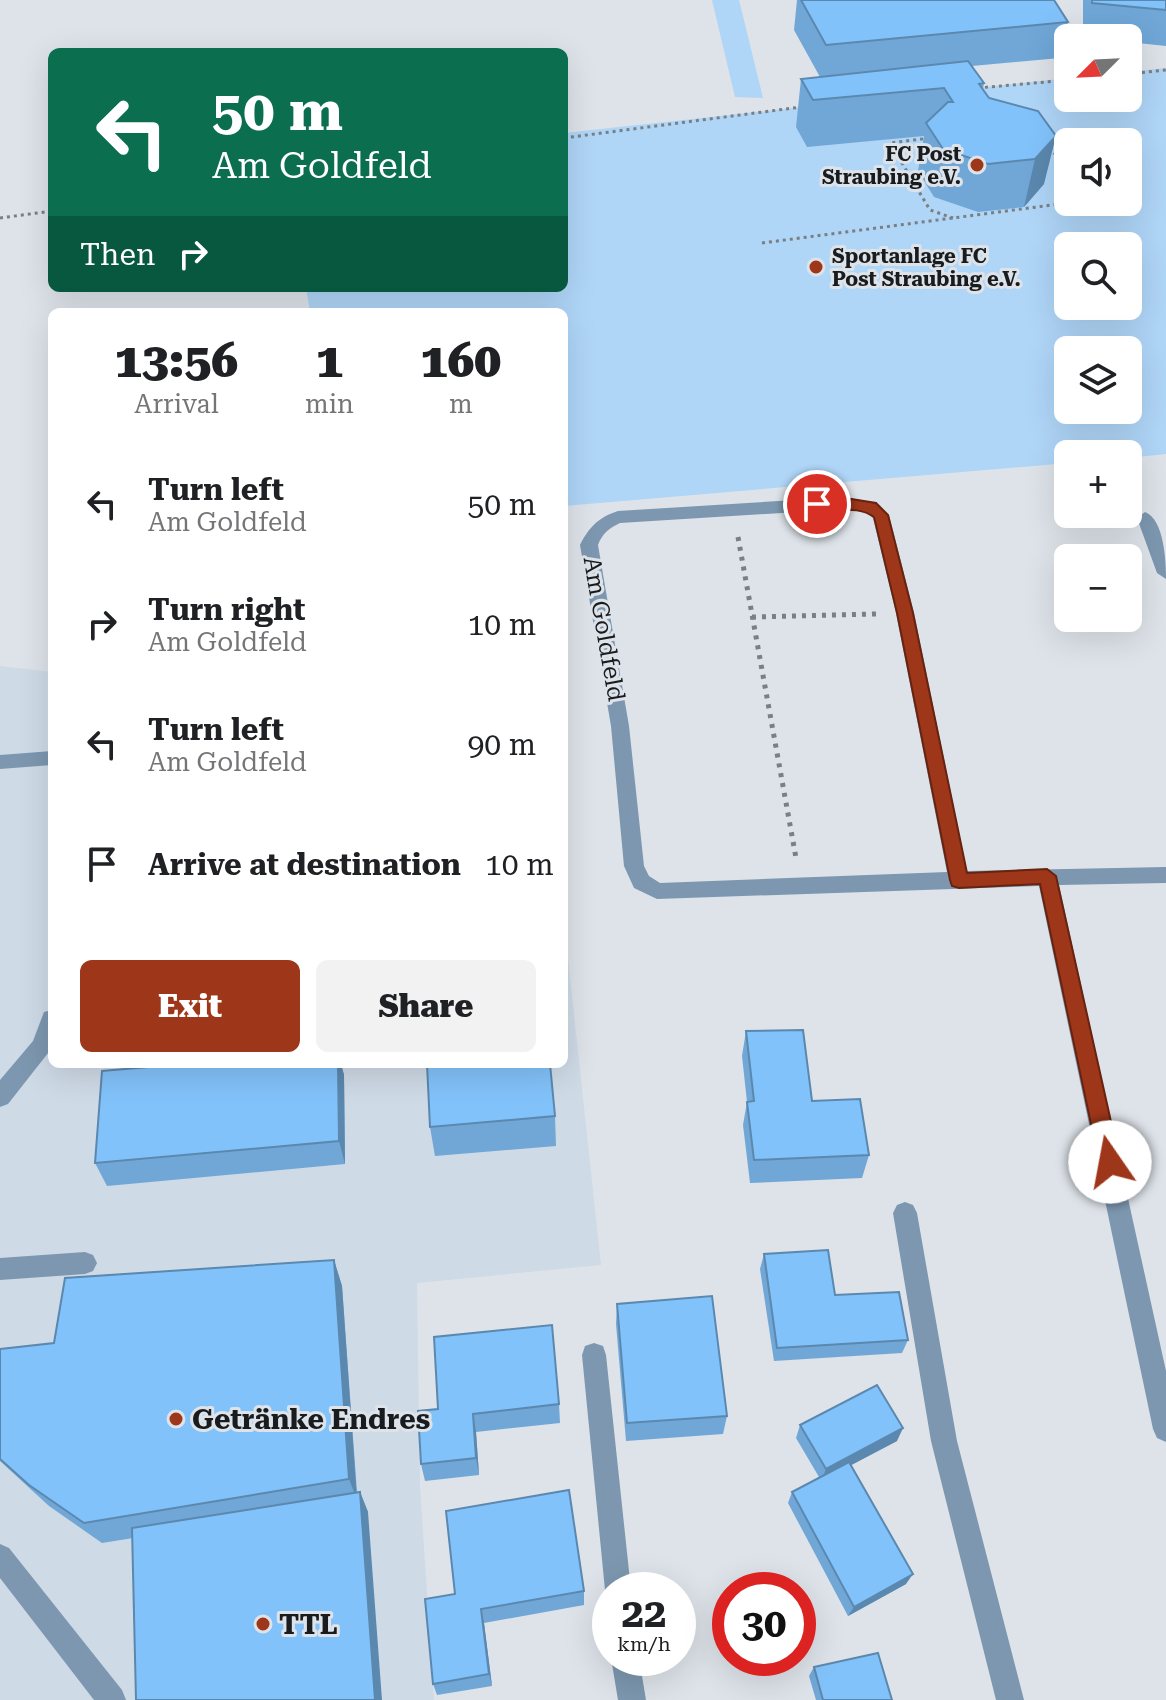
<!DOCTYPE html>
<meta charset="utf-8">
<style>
:root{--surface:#fff;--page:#f2f2f2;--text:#202124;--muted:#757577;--accent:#9e3619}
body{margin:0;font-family:"Roboto Serif",serif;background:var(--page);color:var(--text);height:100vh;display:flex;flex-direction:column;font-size:30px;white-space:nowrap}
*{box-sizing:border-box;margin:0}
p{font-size:26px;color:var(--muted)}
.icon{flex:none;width:44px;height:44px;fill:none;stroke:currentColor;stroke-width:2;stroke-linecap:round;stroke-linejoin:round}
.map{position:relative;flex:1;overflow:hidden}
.side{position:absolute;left:48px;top:308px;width:520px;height:760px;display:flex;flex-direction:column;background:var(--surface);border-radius:12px;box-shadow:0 8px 32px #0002}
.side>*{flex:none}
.hud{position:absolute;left:48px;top:48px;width:520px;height:244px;border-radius:12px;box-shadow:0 8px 32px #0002;background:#0b6e4f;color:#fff;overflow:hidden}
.needle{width:52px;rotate:246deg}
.buttons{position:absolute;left:1054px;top:24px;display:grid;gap:16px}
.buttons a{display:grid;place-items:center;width:88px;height:88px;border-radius:12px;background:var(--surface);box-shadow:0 8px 32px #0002;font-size:40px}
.speed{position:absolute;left:592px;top:1572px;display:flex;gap:16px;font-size:40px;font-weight:700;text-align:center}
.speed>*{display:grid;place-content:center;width:104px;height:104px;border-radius:50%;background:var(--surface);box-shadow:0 8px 32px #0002;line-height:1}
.speed small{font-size:20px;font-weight:400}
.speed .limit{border:12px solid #d22;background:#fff;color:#111}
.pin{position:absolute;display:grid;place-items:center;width:68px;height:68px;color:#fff;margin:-34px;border:4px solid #fff;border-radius:50%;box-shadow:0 2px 8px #0007}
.me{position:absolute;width:88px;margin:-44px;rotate:348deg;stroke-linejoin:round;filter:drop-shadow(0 0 6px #0008)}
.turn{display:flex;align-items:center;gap:28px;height:168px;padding:0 32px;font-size:36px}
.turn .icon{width:104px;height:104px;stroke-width:2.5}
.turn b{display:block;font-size:56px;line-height:68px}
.then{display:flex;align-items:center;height:76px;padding:0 32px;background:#0003;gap:16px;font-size:30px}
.eta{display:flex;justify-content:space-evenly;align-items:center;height:136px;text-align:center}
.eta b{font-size:48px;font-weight:800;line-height:56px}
.button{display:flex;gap:16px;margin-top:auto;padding:16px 32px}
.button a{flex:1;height:92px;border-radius:12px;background:var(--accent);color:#fff;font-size:32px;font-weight:800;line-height:92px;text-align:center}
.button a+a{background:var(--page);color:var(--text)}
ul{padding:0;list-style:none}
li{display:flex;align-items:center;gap:24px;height:120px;padding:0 32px}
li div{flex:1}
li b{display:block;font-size:30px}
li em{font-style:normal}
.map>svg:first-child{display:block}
.built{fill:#cedae6}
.green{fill:#afd5f7;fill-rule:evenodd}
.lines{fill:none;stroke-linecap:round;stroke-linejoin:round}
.path-far1{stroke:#7a7f83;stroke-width:3;stroke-dasharray:3 4;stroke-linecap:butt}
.path{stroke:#7a7f83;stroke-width:5;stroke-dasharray:4 6;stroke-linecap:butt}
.minor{fill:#7c97af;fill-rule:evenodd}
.wall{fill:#70a7d7}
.shaded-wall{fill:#5b88af}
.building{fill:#82c2fa;stroke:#5b88af;stroke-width:2}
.route{fill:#9e3619;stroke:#672310;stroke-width:2}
.poi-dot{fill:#9e3619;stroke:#dde3e9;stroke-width:3}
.labels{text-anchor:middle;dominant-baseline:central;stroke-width:6;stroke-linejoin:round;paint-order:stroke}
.far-poi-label{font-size:20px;font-weight:bold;fill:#191c1e;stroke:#dde3e9;text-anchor:end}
.street-label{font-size:24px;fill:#191c1e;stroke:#dde3e9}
.near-poi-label{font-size:28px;font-weight:bold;fill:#191c1e;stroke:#dde3e9;text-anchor:start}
</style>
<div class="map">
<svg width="1166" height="1700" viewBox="0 0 1166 1700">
<rect width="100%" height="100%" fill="#dde3e9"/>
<polygon class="built" points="0,666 52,672 52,1064 564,1064 564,921 601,1265 417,1283 420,1486 434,1700 0,1700"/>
<g class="green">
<polygon points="712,0 739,0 763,98 735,97"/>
<path d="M 1166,68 L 1166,454 L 1128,458 L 1128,454 L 1068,454 L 1068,463 L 564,506 L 564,312 L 310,312 L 306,288 L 564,288 L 564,133 L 1068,78 L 1068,98 L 1128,98 L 1128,72 ZM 1068,142 L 1128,142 L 1128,202 L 1068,202 ZM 1068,246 L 1128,246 L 1128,306 L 1068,306 ZM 1068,350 L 1128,350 L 1128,410 L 1068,410 Z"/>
</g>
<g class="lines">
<g class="path-far1">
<polyline points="1128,74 1166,70"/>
<polyline points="978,88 1068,80"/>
<polyline points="564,138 801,107"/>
<polyline points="930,138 890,143 930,210 953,218"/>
<polyline points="1050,147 1068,172"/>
<polyline points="0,218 52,211"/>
<polyline points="762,243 1075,202"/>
</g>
<g class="path">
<polyline points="738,537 796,858"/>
<polyline points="752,617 876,614"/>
</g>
<g class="minor">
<path d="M 845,497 L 876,503 L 889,515 L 914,613 L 967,871 L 1166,867 L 1166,883 L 1059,885 L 1166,1371 L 1166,1442 L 1157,1438 L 1153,1429 L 1039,886 L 657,899 L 634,888 L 624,866 L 611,726 L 580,545 C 589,527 599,517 618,511 ZM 845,509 L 865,512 L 873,518 L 896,613 L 947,872 L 660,883 L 649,876 L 644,866 L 629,726 L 598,545 C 602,534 609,528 620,523 Z"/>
<path d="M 1145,512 C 1164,519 1166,561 1166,579 L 1157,573 L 1137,518 Z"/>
<polygon points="52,751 52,765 0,769 0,755"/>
<polygon points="52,1010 52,1048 8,1104 0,1107 0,1080 33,1041 44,1012"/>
<polygon points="905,1202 913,1205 917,1213 957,1441 1024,1700 996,1700 931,1441 893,1213 897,1205"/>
<polygon points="85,1252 93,1255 97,1263 93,1271 85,1274 0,1280 0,1258"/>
<polygon points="594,1343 603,1346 606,1355 631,1590 610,1590 610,1600 605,1590 582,1355 585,1346"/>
<polygon points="0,1544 9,1548 122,1690 126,1700 94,1700 0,1578"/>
<polygon points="611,1658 639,1658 646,1700 618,1700"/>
</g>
</g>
<g class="wall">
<polygon points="797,0 1054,0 1068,22 1060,58 972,66 984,83 983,89 989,98 1038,111 1044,184 1024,207 978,212 934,197 918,171 924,136 807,147 796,127 801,79 820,77 794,30"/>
<polygon points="1083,0 1166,0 1166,46 1128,42 1128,38 1083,38"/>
<polygon points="746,1031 812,1101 869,1155 862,1178 750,1183 743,1125 747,1102 742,1056"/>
<polygon points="184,1064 341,1064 344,1075 345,1164 107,1186 95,1163"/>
<polygon points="555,1116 556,1146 435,1156 430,1127"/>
<polygon points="764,1254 908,1340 902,1353 774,1361 760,1269"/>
<polygon points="334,1260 342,1286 357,1492 360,1492 368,1512 133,1538 102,1543 49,1506 0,1461 0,1349 54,1343"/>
<polygon points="617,1304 727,1416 723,1434 626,1441 616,1324"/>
<polygon points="559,1404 560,1423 476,1432 479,1475 425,1481 421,1464 418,1411"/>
<polygon points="800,1425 897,1441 851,1465 906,1584 848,1616 788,1503 792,1492 819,1477 796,1438"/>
<polygon points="584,1591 584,1605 484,1623 492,1686 437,1695 433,1684 425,1599"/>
<polygon points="814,1667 892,1700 816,1700 809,1676"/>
</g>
<g class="shaded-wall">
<polygon points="1056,136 1044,184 1024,207 1035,159"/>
<polygon points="338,1064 341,1064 344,1075 345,1164 339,1141"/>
<polygon points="334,1260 342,1286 357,1500 349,1479"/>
<polygon points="473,1414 476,1432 479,1475 476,1458"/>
<polygon points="903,1428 897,1441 821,1481 826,1469"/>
<polygon points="360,1492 368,1512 382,1700 375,1700"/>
<polygon points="913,1574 906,1584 848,1616 854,1607"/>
<polygon points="481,1609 484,1623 492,1686 489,1674"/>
</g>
<g class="building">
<polygon points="801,0 1054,0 1068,22 826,45"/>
<polygon points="1092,0 1166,0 1166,10 1092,3"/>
<polygon points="968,61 984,83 979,84 989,98 1038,111 1056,136 1035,159 988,164 943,149 926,123 948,102 953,102 944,88 813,100 801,79"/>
<polygon points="803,1030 812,1101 860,1099 869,1155 754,1160 747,1102 754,1101 746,1031"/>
<polygon points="184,1064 338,1064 339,1141 95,1163 102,1071"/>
<polygon points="427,1064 550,1064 555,1116 430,1127"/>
<polygon points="828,1250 835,1295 899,1292 908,1340 777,1348 764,1254"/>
<polygon points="334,1260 349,1479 84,1523 29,1485 0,1459 0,1349 54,1343 65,1278"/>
<polygon points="712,1296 727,1416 627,1423 617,1304"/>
<polygon points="552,1325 559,1404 473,1414 476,1458 421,1464 418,1411 438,1409 434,1337"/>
<polygon points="877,1385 903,1428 826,1469 800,1425"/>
<polygon points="849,1462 913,1574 854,1607 792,1492"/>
<polygon points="569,1490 584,1591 481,1609 489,1674 433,1684 425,1599 455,1594 446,1511"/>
<polygon points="360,1492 375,1700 136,1700 132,1528"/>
<polygon points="878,1653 892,1700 823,1700 814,1667"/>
</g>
<path class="route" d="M 845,498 L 876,503 L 888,515 L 913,613 L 967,873 L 1047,869 L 1056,876 L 1120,1162 L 1117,1169 L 1110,1172 L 1102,1169 L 1099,1162 L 1040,884 L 959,888 L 952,886 L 950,880 L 897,613 L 874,517 C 854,502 823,517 809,504 L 817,499 Z"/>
<g class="poi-dot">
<circle cx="977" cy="165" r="8"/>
<circle cx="816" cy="267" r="8"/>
<circle cx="176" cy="1419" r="8"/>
<circle cx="263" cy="1624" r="8"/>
</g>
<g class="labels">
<g class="far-poi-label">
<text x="961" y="154">FC Post<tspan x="961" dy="23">Straubing e.V.</tspan></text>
<text x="832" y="256" text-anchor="start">Sportanlage FC<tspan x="832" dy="23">Post Straubing e.V.</tspan></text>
</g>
<g class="street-label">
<text transform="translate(604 629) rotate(80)">Am Goldfeld</text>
</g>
<g class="near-poi-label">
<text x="192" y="1419">Getränke Endres</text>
<text x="279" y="1624">TTL</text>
</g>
</g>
</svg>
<div class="buttons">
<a><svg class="needle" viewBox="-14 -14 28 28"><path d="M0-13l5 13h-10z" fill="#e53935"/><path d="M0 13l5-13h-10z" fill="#757577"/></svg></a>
<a><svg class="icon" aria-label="sound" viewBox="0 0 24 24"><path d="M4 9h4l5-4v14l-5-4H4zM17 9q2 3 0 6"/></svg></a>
<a><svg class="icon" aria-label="search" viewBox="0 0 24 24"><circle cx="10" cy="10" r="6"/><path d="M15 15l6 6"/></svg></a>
<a><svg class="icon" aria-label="layers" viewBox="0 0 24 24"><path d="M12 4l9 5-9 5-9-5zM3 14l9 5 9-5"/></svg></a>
<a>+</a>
<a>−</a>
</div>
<div class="speed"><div>22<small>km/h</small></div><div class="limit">30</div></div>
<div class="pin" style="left:817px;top:504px;background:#d93025"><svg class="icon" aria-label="arrive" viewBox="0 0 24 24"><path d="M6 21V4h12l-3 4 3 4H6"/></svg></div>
<svg class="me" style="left:1110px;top:1162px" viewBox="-20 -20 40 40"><circle r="19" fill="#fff"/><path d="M0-13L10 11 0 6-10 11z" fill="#9e3619"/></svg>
<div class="hud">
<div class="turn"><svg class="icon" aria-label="left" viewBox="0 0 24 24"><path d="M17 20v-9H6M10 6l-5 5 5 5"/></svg><div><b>50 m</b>Am Goldfeld</div></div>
<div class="then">Then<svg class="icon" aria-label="right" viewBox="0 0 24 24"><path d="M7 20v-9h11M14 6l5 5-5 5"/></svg></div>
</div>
<section class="side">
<div class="eta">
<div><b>13:56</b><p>Arrival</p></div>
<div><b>1</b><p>min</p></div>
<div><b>160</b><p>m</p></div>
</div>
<ul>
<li><svg class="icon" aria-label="left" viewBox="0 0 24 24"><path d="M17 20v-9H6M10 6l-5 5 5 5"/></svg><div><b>Turn left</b><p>Am Goldfeld</p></div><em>50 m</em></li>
<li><svg class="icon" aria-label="right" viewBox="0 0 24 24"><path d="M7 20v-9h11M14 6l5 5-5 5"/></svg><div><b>Turn right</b><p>Am Goldfeld</p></div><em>10 m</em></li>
<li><svg class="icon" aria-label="left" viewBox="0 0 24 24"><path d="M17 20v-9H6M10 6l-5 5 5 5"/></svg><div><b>Turn left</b><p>Am Goldfeld</p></div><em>90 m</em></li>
<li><svg class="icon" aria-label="arrive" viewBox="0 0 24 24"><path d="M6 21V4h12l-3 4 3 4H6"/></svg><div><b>Arrive at destination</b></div><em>10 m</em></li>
</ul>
<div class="button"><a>Exit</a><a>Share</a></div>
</section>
</div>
